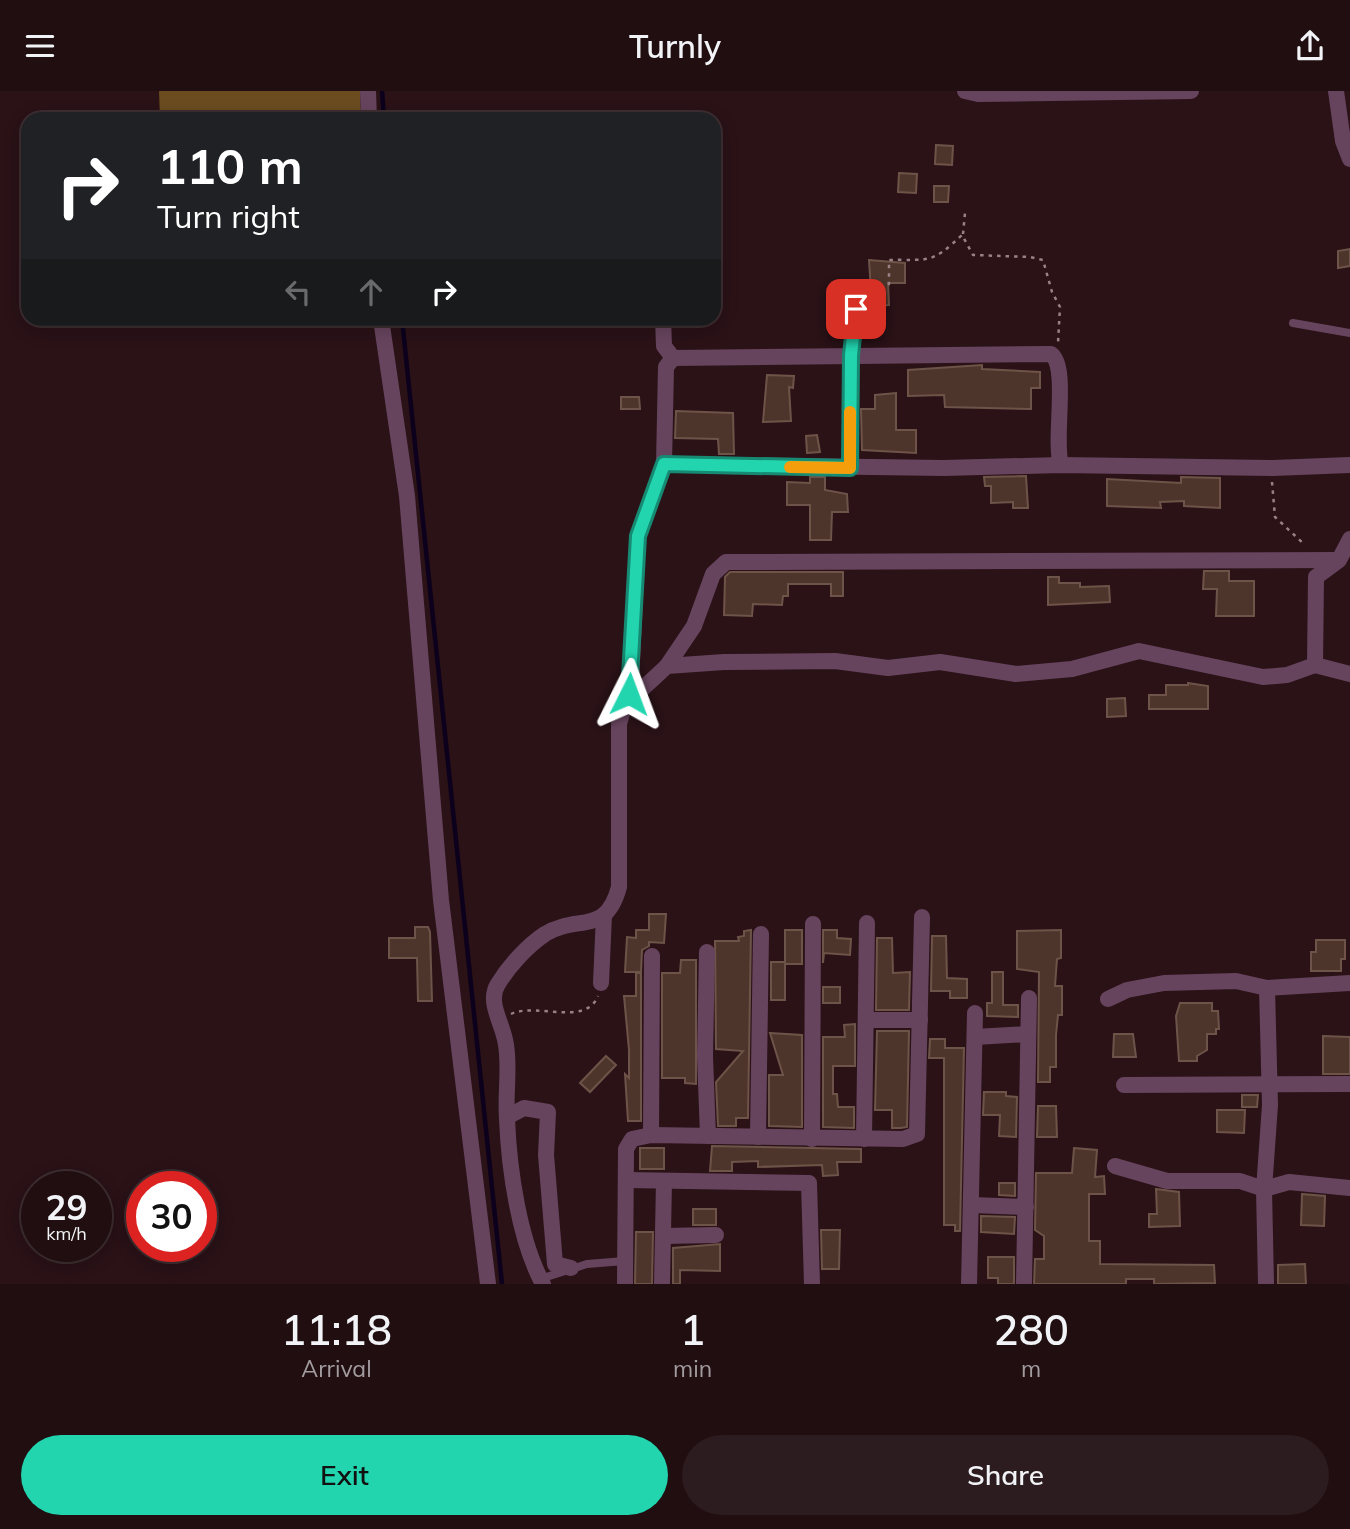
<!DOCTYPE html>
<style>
:root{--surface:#200e11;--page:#2d1c1f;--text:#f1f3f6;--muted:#a29c9f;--line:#3d2e31;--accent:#22d5af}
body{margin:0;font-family:Mulish,sans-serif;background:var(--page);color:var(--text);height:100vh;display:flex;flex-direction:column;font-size:26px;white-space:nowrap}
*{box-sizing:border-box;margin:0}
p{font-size:23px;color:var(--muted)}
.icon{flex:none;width:38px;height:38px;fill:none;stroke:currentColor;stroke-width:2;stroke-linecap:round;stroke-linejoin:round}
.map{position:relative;height:1193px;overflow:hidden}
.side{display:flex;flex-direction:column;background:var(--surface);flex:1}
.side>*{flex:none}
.hud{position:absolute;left:21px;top:21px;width:700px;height:214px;border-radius:21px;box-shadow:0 4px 18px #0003,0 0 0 2px var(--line);background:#202124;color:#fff;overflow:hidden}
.speed{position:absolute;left:21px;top:1080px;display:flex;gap:14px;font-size:35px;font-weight:700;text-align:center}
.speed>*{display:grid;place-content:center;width:91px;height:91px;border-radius:50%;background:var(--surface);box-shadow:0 4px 18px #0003,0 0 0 2px var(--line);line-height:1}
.speed small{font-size:18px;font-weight:400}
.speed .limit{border:10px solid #d22;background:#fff;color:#111}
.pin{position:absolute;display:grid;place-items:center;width:60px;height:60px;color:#fff;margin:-30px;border-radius:14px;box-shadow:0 4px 10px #0006}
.me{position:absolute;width:77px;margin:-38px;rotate:3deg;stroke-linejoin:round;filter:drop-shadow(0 0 5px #0008)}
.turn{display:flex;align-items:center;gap:24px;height:147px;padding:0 21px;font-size:32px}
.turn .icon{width:91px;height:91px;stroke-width:2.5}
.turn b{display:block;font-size:49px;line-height:60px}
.lanes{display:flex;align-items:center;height:66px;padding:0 21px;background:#0003;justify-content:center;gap:35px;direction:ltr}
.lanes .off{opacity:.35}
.eta{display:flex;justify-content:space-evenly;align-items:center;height:119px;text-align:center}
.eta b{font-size:42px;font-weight:600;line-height:49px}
.primary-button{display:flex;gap:14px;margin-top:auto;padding:14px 21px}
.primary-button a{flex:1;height:80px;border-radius:42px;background:var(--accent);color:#111;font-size:28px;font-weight:600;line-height:80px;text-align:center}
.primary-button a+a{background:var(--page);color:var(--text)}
header{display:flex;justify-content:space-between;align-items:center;height:91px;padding:0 21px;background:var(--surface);font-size:32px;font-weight:600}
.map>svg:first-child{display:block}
.forest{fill:#6a4c1f}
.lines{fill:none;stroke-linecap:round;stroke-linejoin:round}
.stream{stroke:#0c001c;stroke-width:4.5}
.building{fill:#4e352b;stroke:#6e5348;stroke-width:2}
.path{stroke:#988286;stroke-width:2.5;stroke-dasharray:3.5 5;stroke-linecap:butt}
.lane{stroke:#67445e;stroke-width:8}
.street{stroke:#67445e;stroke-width:16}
.route-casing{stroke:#168a72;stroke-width:18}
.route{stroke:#22d5af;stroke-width:12}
.slow{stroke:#f59e0b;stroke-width:12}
</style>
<header><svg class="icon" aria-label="menu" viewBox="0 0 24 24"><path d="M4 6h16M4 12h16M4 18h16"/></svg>Turnly<svg class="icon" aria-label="share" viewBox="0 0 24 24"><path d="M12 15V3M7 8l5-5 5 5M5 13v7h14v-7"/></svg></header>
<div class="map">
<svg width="1350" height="1193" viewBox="0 0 1350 1193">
<rect width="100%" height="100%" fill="#2a1217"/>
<polygon class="forest" points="159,0 360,0 361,28 160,28"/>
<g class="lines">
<g class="stream">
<polyline points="382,0 384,28"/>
<polyline points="402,228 502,1193"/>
</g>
</g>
<g class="building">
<polygon points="936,54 953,55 952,74 935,73"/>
<polygon points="899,82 917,83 916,102 898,101"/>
<polygon points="934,95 949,95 948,111 934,111"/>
<polygon points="1350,158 1350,175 1338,177 1338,160"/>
<polygon points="869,169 905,172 905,192 888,192 889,214 872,215"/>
<polygon points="982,274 982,278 1040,281 1040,297 1031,297 1031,318 945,316 944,304 908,305 908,279"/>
<polygon points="767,284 794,285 793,297 789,296 791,330 763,331"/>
<polygon points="896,302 896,339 916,339 916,362 862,359 861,318 875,318 875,304"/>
<polygon points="621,306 639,306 640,318 621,318"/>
<polygon points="676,320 733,322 734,363 719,363 718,348 675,347"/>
<polygon points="817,344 820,361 807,362 806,345"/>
<polygon points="1026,385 1028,417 1013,417 1013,411 991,412 991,395 985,395 984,386"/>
<polygon points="810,386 825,386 825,399 847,403 848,421 832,421 831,449 810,449 810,414 787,414 787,391 810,392"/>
<polygon points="1181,386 1220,387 1220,417 1184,415 1184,410 1160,411 1161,417 1107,415 1107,388 1181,392"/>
<polygon points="1204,480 1229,480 1229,490 1254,490 1254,525 1216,525 1217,498 1203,498"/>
<polygon points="730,481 843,481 843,505 831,505 831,493 788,493 788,505 783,505 782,514 753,513 752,525 724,524 725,486"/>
<polygon points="1048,486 1059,486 1059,492 1080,492 1080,496 1109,495 1110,511 1048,514"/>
<polygon points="1188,592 1208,595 1208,618 1149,618 1149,604 1166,604 1166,594 1188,594"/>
<polygon points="1125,607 1126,625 1107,626 1107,608"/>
<polygon points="649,823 666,823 664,852 649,851 649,855 642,859 641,881 625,881 627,846 636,847 636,839 649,839"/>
<polygon points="415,836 428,836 430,841 432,910 418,910 417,867 389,867 389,847 415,847"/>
<polygon points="751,839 748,1027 736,1027 736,1035 718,1035 716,991 743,960 716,958 715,850 739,850 738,846 744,845 744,840"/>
<rect x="785" y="839" width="17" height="34"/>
<polygon points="823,839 837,839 837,847 851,848 850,864 824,862 823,872"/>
<polygon points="1061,839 1061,867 1057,868 1055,895 1062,895 1062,924 1058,924 1056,944 1056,976 1050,976 1050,991 1038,991 1039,881 1017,878 1017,840"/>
<polygon points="932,845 946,845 947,887 967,888 967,907 950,907 950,900 931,900"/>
<polygon points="877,847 892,847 893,882 910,881 909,919 876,919"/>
<polygon points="1316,849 1345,849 1345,868 1341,868 1341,880 1311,880 1311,861 1316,861"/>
<polygon points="681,869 696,869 696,993 685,992 685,987 662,987 662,882 680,882"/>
<rect x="771" y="871" width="14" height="38"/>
<polygon points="992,881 1003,881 1003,914 1018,914 1018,926 987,925 987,912 992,912"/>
<polygon points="636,882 641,882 641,1030 628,1030 625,983 629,987 629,959 624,905 636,905"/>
<rect x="823" y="896" width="17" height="16"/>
<polygon points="1180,912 1212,912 1212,920 1218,920 1219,938 1216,938 1216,943 1207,943 1207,959 1197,965 1197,970 1179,970 1176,925"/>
<polygon points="855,933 855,975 833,975 833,1003 837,1003 838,1016 854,1016 854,1037 823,1036 823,946 845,946 844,934"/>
<polygon points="877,940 909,940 907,1036 901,1037 892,1037 892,1019 875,1019"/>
<polygon points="770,942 802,944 802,1036 769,1035 769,984 783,984"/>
<polygon points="1114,943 1133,943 1136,966 1113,966"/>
<polygon points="1323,945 1350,946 1350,983 1323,983"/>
<polygon points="930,948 945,948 945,957 964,957 960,1140 955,1140 955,1134 944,1134 944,967 929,967"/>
<polygon points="606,965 616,974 590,1001 580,992"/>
<polygon points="984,1001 1006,1001 1006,1005 1017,1006 1016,1046 999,1045 1000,1024 983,1024"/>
<polygon points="1242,1004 1258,1004 1257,1016 1242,1016"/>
<polygon points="1038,1015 1056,1015 1057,1046 1037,1046"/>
<polygon points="1217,1019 1245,1019 1244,1042 1217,1041"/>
<polygon points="712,1055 861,1058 861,1071 837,1071 838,1084 823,1085 822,1074 758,1076 758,1070 732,1071 732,1080 710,1080"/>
<rect x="640" y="1057" width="24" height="21"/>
<polygon points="1074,1057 1097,1059 1095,1086 1104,1085 1105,1103 1089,1103 1089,1150 1100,1150 1100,1173 1214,1174 1215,1192 1154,1193 1154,1188 1126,1188 1126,1193 1034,1193 1035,1168 1044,1168 1044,1145 1035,1139 1036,1082 1072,1082"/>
<polygon points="999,1092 1015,1092 1015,1105 999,1104"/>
<polygon points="1156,1098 1179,1101 1180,1135 1149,1136 1149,1123 1157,1123"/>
<polygon points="1302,1103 1325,1105 1324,1135 1301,1134"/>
<rect x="693" y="1118" width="23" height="16"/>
<polygon points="981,1125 1015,1126 1014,1143 981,1141"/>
<polygon points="821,1139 840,1139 839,1178 822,1178"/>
<polygon points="636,1141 653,1141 652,1193 635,1193"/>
<polygon points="720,1153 720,1180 680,1179 680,1193 673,1193 673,1157"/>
<polygon points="988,1166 1014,1166 1014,1193 998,1193 998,1187 988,1187"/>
<polygon points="1305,1173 1306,1193 1278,1193 1278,1174"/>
</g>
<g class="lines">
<g class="path">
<polyline points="963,143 965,122"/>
<path d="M 867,201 L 867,198 L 885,197 L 889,193 L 889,169 C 930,168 930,174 962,144 L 973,164 L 1030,166 L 1043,169 L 1052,201 L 1060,216 L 1058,252"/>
<polyline points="1272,391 1275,426 1305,454"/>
<path d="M 511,923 C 535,911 586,936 598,905"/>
</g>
<g class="lane">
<polyline points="1293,232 1350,242"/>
<polyline points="540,1188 587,1173 625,1170"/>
</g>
<g class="street">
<polyline points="368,0 369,28"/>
<polyline points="965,0 978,3 1191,0"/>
<polyline points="1336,0 1343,50 1350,68"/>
<polyline points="381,228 407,405 441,809 488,1193"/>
<polyline points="663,228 664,255 673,267"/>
<polyline points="664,373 944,377 1061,374 1273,377 1350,374"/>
<polyline points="850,377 851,265 856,212"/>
<polyline points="1315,574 1350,583"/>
<polyline points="667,575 694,535 713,483 726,471 1337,469"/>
<polyline points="626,613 667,575 724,571 835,570 888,577 940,571 1016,583 1072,578 1139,560 1263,586 1287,584 1315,574 1316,486 1339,469 1350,448"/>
<polyline points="707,861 705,965 708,1045"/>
<polyline points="601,892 604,824"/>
<polyline points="1108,908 1127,899 1164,892 1236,890 1267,897 1350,892"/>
<polyline points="868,929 920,929"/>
<polyline points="975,946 1028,943"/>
<polyline points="1124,994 1350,993"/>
<polyline points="507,1026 524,1017 548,1021 546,1064 555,1173 571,1177"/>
<polyline points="651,1044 652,865"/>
<polyline points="758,1046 761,843"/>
<polyline points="812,1048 813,833"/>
<polyline points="864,1048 867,832"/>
<polyline points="1115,1075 1167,1090 1240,1090 1264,1098 1289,1091 1350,1097"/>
<polyline points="626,1089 809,1092 812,1193"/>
<polyline points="972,1114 1026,1116"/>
<polyline points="663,1145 716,1144"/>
<path d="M 543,1193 C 519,1149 509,1078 507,1028 C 505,1003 510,978 506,954 C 504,934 486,911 498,893 C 509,875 527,855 545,843 C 578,823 606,845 619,796 L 619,633 L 631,591 L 638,445 L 664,373 L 666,276 L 673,267 L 1051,263 C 1069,276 1053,348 1061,374"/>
<polyline points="625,1193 626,1058 632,1048 651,1044 903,1048 917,1043 922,826"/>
<polyline points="662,1193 664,1090"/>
<polyline points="969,1193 975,922"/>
<polyline points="1024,1193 1029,907"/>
<polyline points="1266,1193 1264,1098 1270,1014 1267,897"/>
</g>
</g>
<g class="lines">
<g class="route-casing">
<polyline id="route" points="629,603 638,445 664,373 850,377 851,264 856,218"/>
</g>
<use href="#route" class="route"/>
<polyline class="slow" points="790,376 850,377 850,321"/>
</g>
</svg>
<div class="speed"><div>29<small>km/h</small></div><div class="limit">30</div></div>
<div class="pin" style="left:856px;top:218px;background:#d93025"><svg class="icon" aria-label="arrive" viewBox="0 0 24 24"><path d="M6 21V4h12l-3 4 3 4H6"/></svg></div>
<svg class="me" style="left:629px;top:603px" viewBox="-20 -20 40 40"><path d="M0-17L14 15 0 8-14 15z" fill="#22d5af" stroke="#fff" stroke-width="4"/></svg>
<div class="hud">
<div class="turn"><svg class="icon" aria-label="right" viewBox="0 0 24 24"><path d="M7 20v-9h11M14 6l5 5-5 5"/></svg><div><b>110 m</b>Turn right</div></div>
<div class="lanes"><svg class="icon off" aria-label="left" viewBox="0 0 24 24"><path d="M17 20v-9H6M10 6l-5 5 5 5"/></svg><svg class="icon off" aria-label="ahead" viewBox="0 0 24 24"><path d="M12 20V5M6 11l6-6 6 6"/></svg><svg class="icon" aria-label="right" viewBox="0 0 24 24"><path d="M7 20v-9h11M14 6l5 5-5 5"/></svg></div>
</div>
</div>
<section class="side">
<div class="eta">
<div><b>11:18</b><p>Arrival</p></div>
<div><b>1</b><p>min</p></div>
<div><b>280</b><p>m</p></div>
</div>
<div class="primary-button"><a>Exit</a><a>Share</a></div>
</section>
